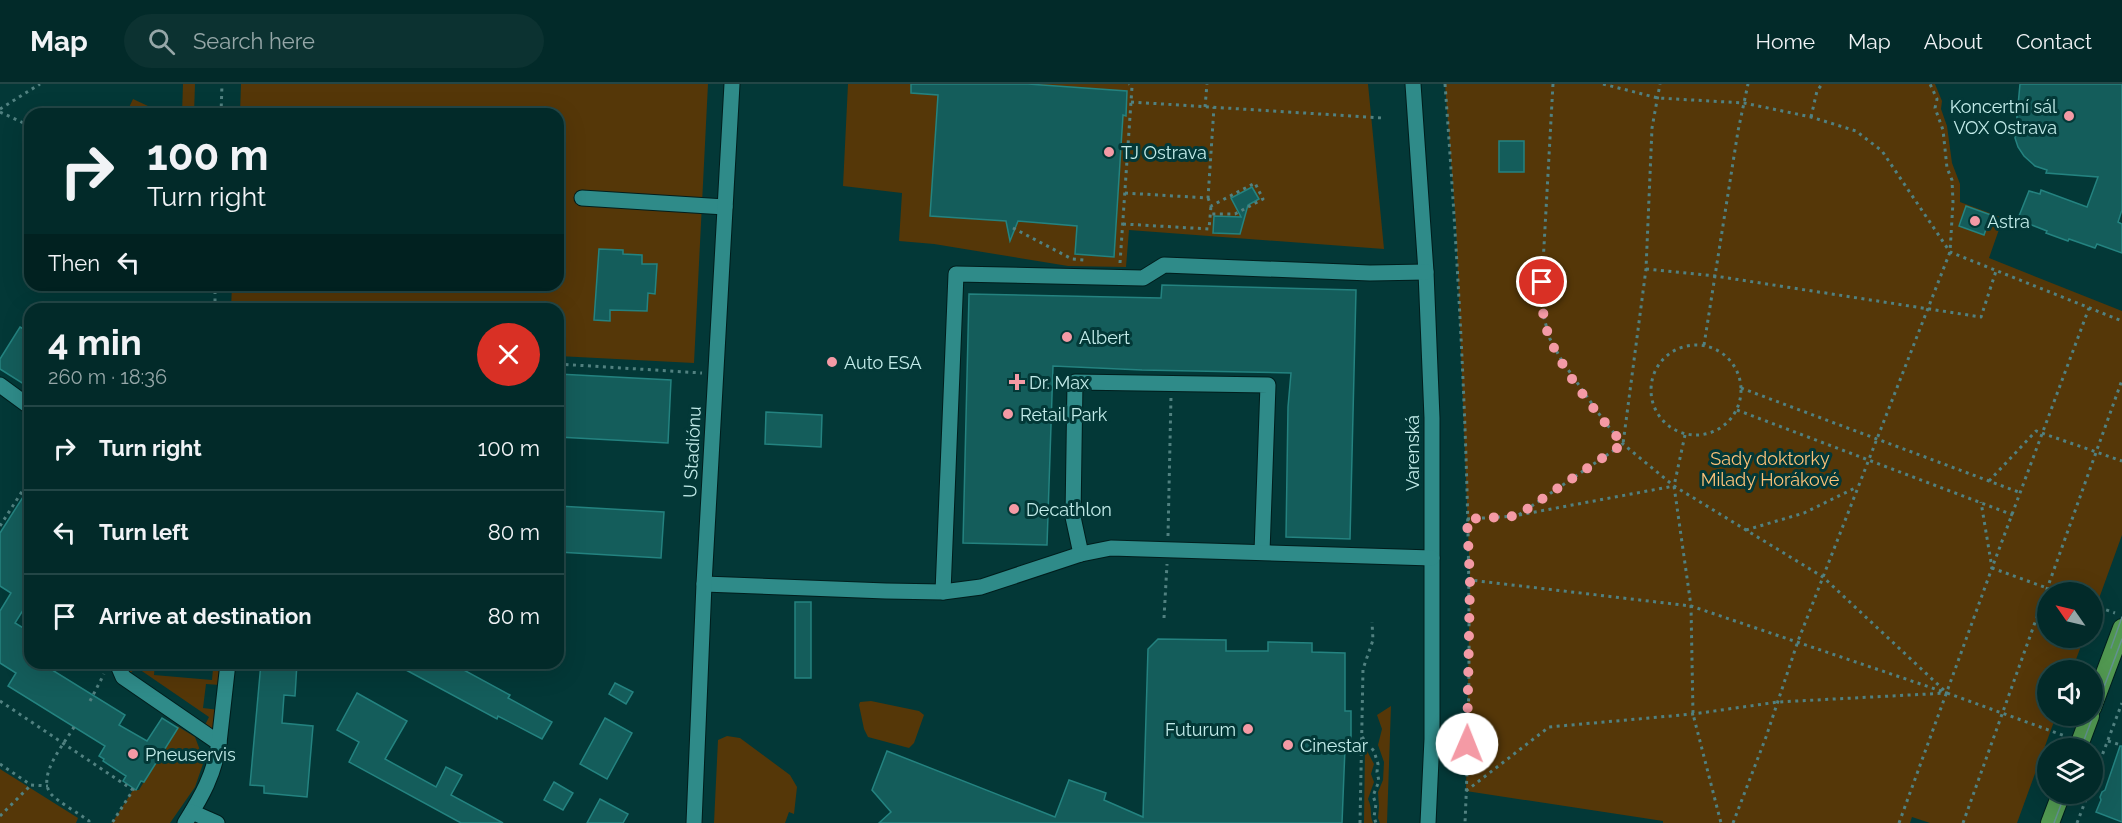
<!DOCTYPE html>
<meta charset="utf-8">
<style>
:root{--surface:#022a29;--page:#0c3231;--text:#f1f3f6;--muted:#96a7a8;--line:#234646}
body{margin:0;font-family:Raleway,sans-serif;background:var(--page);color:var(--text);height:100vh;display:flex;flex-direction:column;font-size:22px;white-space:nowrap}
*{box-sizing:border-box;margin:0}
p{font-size:20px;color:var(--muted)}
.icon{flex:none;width:33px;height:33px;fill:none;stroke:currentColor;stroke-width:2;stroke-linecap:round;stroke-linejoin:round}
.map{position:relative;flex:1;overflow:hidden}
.panel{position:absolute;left:24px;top:219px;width:540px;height:366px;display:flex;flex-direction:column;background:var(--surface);border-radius:18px;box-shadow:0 6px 24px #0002,0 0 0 2px var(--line)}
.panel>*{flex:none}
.top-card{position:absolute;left:24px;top:24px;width:540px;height:183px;border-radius:18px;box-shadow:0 6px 24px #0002,0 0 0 2px var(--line);background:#022a29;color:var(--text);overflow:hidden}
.needle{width:39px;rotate:304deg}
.fabs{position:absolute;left:2037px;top:498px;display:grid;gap:12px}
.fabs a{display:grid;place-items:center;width:66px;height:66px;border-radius:50%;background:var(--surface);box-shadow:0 6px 24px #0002,0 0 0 2px var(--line);font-size:30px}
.pin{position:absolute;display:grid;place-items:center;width:51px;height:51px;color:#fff;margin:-26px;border:3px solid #fff;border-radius:50%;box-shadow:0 2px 6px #0007}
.me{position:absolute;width:66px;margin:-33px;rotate:1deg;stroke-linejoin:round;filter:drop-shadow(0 0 4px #0008)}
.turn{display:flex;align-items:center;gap:21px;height:126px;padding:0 24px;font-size:27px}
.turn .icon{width:78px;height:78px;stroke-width:2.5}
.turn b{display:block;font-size:42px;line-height:51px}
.then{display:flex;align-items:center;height:57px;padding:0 24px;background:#0003;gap:12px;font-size:22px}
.round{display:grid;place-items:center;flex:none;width:63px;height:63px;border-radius:32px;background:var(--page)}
.overview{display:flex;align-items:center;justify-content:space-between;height:102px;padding:0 24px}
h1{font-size:36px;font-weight:700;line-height:45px}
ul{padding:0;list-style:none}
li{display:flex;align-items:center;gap:18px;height:84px;padding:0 24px;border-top:2px solid var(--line)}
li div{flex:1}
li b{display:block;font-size:22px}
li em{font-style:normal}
header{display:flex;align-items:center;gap:36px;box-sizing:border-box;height:84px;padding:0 30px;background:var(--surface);border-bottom:2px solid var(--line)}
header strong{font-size:28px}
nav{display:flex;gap:33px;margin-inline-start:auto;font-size:21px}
.search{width:420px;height:54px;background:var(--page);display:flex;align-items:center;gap:15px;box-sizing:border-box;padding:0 21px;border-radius:33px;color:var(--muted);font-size:22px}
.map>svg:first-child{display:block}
.green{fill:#553708}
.building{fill:#145d5b;stroke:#248380;stroke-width:1.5}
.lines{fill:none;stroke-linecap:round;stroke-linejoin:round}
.minor-casing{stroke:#011d1c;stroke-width:17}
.major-casing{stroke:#011d1c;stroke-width:20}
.path{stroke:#518180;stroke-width:3;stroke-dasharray:3 4.5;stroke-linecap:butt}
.minor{stroke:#2f8b89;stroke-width:15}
.major{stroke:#519851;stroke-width:18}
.tram{stroke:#62918f;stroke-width:1.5}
.route{stroke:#f49aa5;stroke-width:10;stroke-dasharray:0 18}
.poi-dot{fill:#f49aa5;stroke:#033837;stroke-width:2}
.labels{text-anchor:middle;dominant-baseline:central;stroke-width:6;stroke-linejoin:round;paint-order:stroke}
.poi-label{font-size:18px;fill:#c3ecea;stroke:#033837;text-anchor:start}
.street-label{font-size:18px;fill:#c3ecea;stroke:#033837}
.park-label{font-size:18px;fill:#fcc279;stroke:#033837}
</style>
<header>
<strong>Map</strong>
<div class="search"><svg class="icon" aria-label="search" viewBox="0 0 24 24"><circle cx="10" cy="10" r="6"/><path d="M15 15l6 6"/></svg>Search here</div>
<nav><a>Home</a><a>Map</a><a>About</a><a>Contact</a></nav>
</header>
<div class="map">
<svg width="2122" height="739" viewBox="0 0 2122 739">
<rect width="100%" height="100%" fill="#033837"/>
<g class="green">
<polygon points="183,0 195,0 194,30 182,30"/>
<polygon points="241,0 708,0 694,279 558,272 558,225 231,225 232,201 558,201 558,30 240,30"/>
<polygon points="848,0 1368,0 1384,165 1129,146 1126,183 1068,182 934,160 899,157 902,109 843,102"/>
<polygon points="1445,0 1935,0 1942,17 1941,25 1947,42 1952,79 1960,100 1960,118 2003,134 1989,174 2122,227 2122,451 2093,531 2092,508 2048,508 2048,554 2084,554 2072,586 2048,586 2048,632 2056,632 2017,739 1930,739 1912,733 1910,739 1663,739 1663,737 1466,707 1470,496 1456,142"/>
<polygon points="133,15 165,30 126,30"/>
<polygon points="122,579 155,579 154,591 212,596 213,585 217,584 221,587 220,601 206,600 203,624 219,626 213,644 209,644 205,641 209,633 136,583 129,591"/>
<polygon points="871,617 919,627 924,631 914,659 909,664 868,653 864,645 859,621 860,618"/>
<polygon points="1391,622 1387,739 1380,739 1378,734 1379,723 1378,708 1383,696 1384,678 1378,661 1382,645 1377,631"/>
<polygon points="177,642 195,653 204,677 195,703 170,739 112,739 133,706 139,706"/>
<polygon points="727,652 740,654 790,691 797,703 794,730 789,728 785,739 714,739 718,656"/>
<path d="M 1365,663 L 1374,680 L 1371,690 L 1374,698 L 1368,715 C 1373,726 1369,729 1373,739 L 1364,739 Z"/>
<polygon points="0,685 78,734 76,739 0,739"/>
</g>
<g class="building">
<polygon points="911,0 1028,0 1127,7 1126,32 1123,31 1114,173 1075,170 1077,142 1018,137 1010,157 1006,137 930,132 938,11 911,9"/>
<polygon points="2020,0 2122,0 2122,126 2118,138 2122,140 2122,169 2097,160 2095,164 2069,155 2068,157 2046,149 2047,147 2029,140 2030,136 2019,132 2029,107 2040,110 2041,106 2087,123 2098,93 2046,89 2047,86 2035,82 2024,72 2018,63 2015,54"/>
<rect x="1499" y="57" width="25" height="31"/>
<polygon points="1252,103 1259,115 1248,121 1240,150 1213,149 1214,132 1241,133 1231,114"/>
<polygon points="1966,122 1991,131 1984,151 1959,142"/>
<polygon points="599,165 623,166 623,170 642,171 642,180 657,180 655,210 648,209 647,227 610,226 610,237 594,236"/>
<polygon points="1162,201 1356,206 1350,455 1286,453 1288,323 1291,289 1142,286 1053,282 1047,461 963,459 969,210 1161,214"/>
<polygon points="20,243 30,249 30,304 0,285 0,275"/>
<polygon points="558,290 671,296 668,359 558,353"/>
<polygon points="766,328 822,331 821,363 765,360"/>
<polygon points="30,402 30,515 15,539 30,548 30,579 41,579 125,631 119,641 147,657 162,634 178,644 144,698 141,697 136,706 123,697 126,692 103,677 104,675 99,672 105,662 8,602 16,589 0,579 0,527 11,509 0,502 0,449"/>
<polygon points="558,422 664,428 661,474 558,468"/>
<rect x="795" y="518" width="16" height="76"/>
<polygon points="1158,555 1226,556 1226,567 1268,567 1268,558 1312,559 1312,568 1345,569 1345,627 1351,627 1351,664 1345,664 1342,739 879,739 891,728 872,706 887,667 1055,733 1069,696 1106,709 1104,716 1143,733 1148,565"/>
<polygon points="261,579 297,579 295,612 284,611 282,639 313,642 307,713 264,709 264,702 250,701"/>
<polygon points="393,579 451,579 510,611 508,614 552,638 542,655 498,632 497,635"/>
<polygon points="615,599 633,608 626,620 609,610"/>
<polygon points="357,609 407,637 385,675 436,703 446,683 462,691 451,711 503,739 461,739 349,678 359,658 337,646"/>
<polygon points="605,634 632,649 607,695 580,680"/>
<polygon points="2120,662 2122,662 2122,738 2096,728 2101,716 2100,713 2102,708 2105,706"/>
<polygon points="554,698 573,709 563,726 544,716"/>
<polygon points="600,715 628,730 623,739 587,739"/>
</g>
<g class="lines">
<g class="minor-casing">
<g id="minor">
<polyline points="1413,0 1426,188 1432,334 1432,655 1428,739"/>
<polyline points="582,114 725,123"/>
<polyline points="0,301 30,323"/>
<polyline points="1081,470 1073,433 1075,298 1268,301 1262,468"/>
<polyline points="704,500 886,507 943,508 981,503 1081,470 1111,464 1432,474"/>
<polyline points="943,508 956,190 1143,194 1164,181 1370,189 1426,188"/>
<path d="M 117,579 L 123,593 L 219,659 C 214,691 202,712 185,739"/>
<polyline points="219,659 228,579"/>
<polyline points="192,728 217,739"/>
<polyline points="694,739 704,500 732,0"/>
</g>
</g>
<g class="major-casing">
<g id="major">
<polyline points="2092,624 2122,544"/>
<polyline points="2078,664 2090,632"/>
<polyline points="2050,739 2061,710"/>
</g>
</g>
<g class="path">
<path d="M 1445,0 C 1463,246 1476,493 1465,739"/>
<polyline points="1553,0 1542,198 1544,234 1550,255 1562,277 1604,337 1623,360 1674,402 1823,493 1947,609 2065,652"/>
<polyline points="1603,0 1658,14 1744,19 1811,33 1856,47 1882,67 1950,168 2122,237"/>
<polyline points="1131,18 1383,34"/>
<polyline points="1205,23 1207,0"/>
<polyline points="0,25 40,0"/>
<polyline points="0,28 30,42"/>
<polyline points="221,30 222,0"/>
<polyline points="1811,33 1817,7 1822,0"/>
<polyline points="1125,109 1208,114 1214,23"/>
<polyline points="1208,114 1211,122 1255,99 1263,115 1235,130 1210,130"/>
<polyline points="1123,140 1209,145 1211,122"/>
<polyline points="1013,144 1072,175 1084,176"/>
<polyline points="1120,179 1132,3 1129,0"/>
<polyline points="1646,185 1715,192 1981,233 1996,187"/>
<polyline points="215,225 215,201"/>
<circle cx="1696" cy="306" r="45"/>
<polyline points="1704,261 1738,47 1748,0"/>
<polyline points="558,280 702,289"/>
<polyline points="1741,304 2021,409"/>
<polyline points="1737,326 2013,431"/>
<polyline points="1685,351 1674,402 1691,522 1693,630 1721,739"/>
<polyline points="1989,397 2036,347 2122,377"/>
<polyline points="1519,431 1674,402"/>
<polyline points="1467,435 1517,432 1623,360 1646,185 1652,44 1660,0"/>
<polyline points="0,442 30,395"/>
<polyline points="1746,446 1804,429 1857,403"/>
<polyline points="1168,452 1171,312"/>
<polyline points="2058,508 1992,484 2089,224"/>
<polyline points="2092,521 2115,529"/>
<polyline points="1164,534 1167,480"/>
<polyline points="0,617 133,706 112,739"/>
<polyline points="90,617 104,590"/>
<path d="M 74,643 C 65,659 36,692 51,710 C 58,718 80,730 89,737 L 89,739"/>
<polyline points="1362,653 1374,667 1378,680 1377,688 1379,697 1373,712 1376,720 1374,733 1376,739"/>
<polyline points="2108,657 2121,661"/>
<polyline points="0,680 31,701 48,702"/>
<polyline points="2092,698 2122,619"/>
<polyline points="1466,707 1549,643 1693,630 1778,618 1947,609 1691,522 1470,496"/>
<polyline points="0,732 31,701"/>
<polyline points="1360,739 1363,585 1373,556 1372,538"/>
<polyline points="1733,739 1766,653 1798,557 1950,168 1953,118 1952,96 1947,84 1943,46 1935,24 1937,15 1930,0"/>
<polyline points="1899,739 1992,484 1981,418"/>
<polyline points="1963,739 2122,296"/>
<polyline points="2077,739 2088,710"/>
</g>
<use href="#minor" class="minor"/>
<use href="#major" class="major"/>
<g class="tram">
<polyline points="2111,564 2122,533"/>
<polyline points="2081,664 2122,555"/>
<polyline points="2054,739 2065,710"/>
</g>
</g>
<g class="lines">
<path class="route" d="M 1467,660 L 1470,496 L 1467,435 L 1517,432 L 1623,360 C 1596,328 1552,277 1544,235 C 1542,223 1543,210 1542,198"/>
</g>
<g class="poi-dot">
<circle cx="2069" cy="32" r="6"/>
<circle cx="1109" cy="68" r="6"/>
<circle cx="1975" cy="137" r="6"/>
<circle cx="1067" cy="253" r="6"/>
<circle cx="832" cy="278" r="6"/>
<path d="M1014 289h6v6h6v6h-6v6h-6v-6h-6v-6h6z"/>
<circle cx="1008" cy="330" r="6"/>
<circle cx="1014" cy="425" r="6"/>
<circle cx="1248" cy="645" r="6"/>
<circle cx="1288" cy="661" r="6"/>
<circle cx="133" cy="670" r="6"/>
</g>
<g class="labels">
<g class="poi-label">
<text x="2057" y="22" text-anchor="end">Koncertní sál<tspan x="2057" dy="21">VOX Ostrava</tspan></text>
<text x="1121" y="68">TJ Ostrava</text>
<text x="1987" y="137">Astra</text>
<text x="1079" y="253">Albert</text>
<text x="844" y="278">Auto ESA</text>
<text x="1029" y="298">Dr. Max</text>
<text x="1020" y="330">Retail Park</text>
<text x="1026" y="425">Decathlon</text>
<text x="1236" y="645" text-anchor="end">Futurum</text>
<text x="1300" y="661">Cinestar</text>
<text x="145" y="670">Pneuservis</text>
</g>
<g class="street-label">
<text transform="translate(692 368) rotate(-87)">U Stadiónu</text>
<text transform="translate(1412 369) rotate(-90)">Varenská</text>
</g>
<g class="park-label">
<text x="1770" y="374">Sady doktorky<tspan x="1770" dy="21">Milady Horákové</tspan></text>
</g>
</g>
</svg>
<div class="fabs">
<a><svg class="needle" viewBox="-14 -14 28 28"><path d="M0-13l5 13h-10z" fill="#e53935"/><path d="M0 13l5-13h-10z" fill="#96a7a8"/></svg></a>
<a><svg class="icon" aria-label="sound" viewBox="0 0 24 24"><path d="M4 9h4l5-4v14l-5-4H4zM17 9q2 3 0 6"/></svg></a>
<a><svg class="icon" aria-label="layers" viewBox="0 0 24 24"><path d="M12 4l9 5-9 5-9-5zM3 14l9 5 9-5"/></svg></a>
</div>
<div class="pin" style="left:1542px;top:198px;background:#d93025"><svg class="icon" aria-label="arrive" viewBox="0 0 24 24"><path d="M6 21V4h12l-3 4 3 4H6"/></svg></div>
<svg class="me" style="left:1467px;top:660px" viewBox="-20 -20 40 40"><circle r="19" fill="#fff"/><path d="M0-13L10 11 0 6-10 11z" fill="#f49aa5"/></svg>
<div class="top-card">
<div class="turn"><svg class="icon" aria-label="right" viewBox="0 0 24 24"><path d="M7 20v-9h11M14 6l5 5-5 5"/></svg><div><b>100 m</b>Turn right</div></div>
<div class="then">Then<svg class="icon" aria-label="left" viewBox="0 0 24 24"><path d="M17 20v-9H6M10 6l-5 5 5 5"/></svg></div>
</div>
<section class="panel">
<div class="overview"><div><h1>4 min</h1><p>260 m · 18:36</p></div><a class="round" style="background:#d93025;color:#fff"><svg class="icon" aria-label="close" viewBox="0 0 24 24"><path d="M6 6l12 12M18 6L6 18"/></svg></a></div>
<ul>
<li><svg class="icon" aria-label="right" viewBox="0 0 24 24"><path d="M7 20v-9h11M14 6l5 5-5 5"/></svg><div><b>Turn right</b></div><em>100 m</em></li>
<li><svg class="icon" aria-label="left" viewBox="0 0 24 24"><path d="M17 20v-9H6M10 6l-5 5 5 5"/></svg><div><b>Turn left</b></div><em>80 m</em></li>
<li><svg class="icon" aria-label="arrive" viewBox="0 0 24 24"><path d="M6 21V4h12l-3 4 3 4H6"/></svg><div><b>Arrive at destination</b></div><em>80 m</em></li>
</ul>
</section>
</div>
